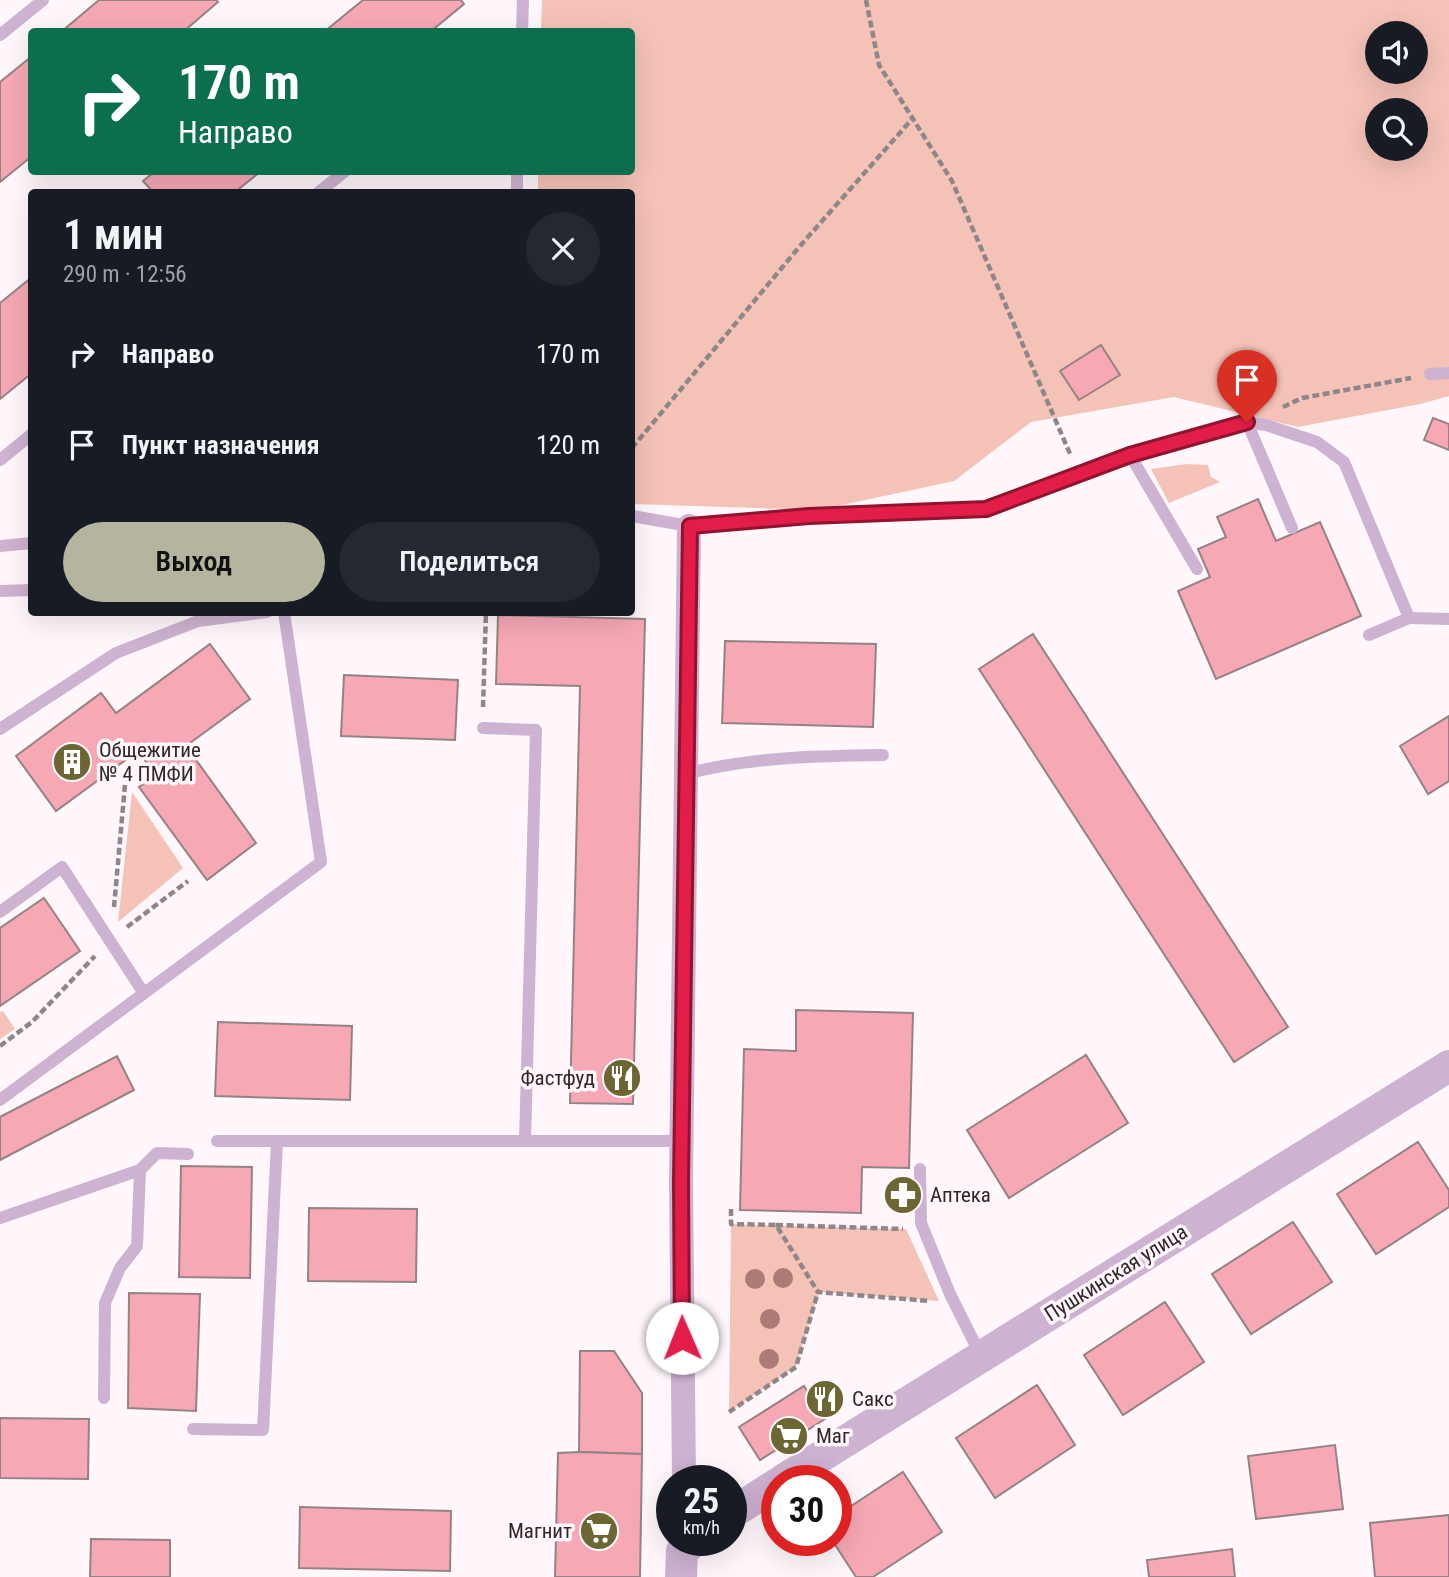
<!DOCTYPE html>
<html lang="ru">
<meta charset="utf-8">
<style>
:root{--surface:#171b24;--page:#242831;--text:#f1f3f6;--muted:#9ea1a6;--accent:#b5b49e}
body{margin:0;font-family:"Roboto Condensed",sans-serif;background:var(--page);color:var(--text);height:100vh;display:flex;flex-direction:column;font-size:26px;white-space:nowrap}
*{box-sizing:border-box;margin:0}
p{font-size:23px;color:var(--muted)}
.icon{flex:none;width:38px;height:38px;fill:none;stroke:currentColor;stroke-width:2;stroke-linecap:round;stroke-linejoin:round}
.map{position:relative;flex:1;overflow:hidden}
.panel{position:absolute;left:28px;top:189px;width:607px;height:427px;display:flex;flex-direction:column;background:var(--surface);border-radius:7px;box-shadow:0 7px 28px #0002}
.panel>*{flex:none}
.banner{position:absolute;left:28px;top:28px;width:607px;height:147px;border-radius:7px;box-shadow:0 7px 28px #0002;background:#0b6e4f;color:#fff;overflow:hidden}
.fabs{position:absolute;left:1365px;top:21px;display:grid;gap:14px}
.fabs a{display:grid;place-items:center;width:63px;height:63px;border-radius:50%;background:var(--surface);box-shadow:0 7px 28px #0002;font-size:35px}
.speed{position:absolute;left:656px;top:1465px;display:flex;gap:14px;font-size:35px;font-weight:700;text-align:center}
.speed>*{display:grid;place-content:center;width:91px;height:91px;border-radius:50%;background:var(--surface);box-shadow:0 7px 28px #0002;line-height:1}
.speed small{font-size:18px;font-weight:400}
.speed .limit{border:10px solid #d22;background:#fff;color:#111}
.pin{position:absolute;display:grid;place-items:center;width:60px;height:60px;color:#fff;margin:-72px -30px;border-radius:50% 50% 50% 0;rotate:-45deg;box-shadow:0 0 7px #0007}
.pin .icon{rotate:45deg}
.me{position:absolute;width:77px;margin:-38px;rotate:359deg;stroke-linejoin:round;filter:drop-shadow(0 0 5px #0008)}
.turn{display:flex;align-items:center;gap:24px;height:147px;padding:0 35px;font-size:32px}
.turn .icon{width:91px;height:91px;stroke-width:2.5}
.turn b{display:block;font-size:49px;line-height:60px}
.round{display:grid;place-items:center;flex:none;width:74px;height:74px;border-radius:37px;background:var(--page)}
.overview{display:flex;align-items:center;justify-content:space-between;height:119px;padding:0 35px}
h1{font-size:42px;font-weight:600;line-height:52px}
.button{display:flex;gap:14px;margin-top:auto;padding:14px 35px}
.button a{flex:1;height:80px;border-radius:42px;background:var(--accent);color:#111;font-size:28px;font-weight:600;line-height:80px;text-align:center}
.button a+a{background:var(--page);color:var(--text)}
ul{padding:0;list-style:none}
li{display:flex;align-items:center;gap:21px;height:91px;padding:0 35px}
li div{flex:1}
li b{display:block;font-size:26px}
li em{font-style:normal}
.map>svg:first-child{display:block}
.green{fill:#f5c2b7;fill-rule:evenodd}
.building{fill:#f7a8b5;stroke:#968285;stroke-width:2}
.lines{fill:none;stroke-linecap:round;stroke-linejoin:round}
.path{stroke:#8e868a;stroke-width:4.5;stroke-dasharray:7 3.5;stroke-linecap:butt}
.service{stroke:#cdb2d1;stroke-width:12}
.minor{stroke:#cdb2d1;stroke-width:24}
.tertiary{stroke:#cdb2d1;stroke-width:32}
.tree{fill:#ac7b75}
.route-casing{stroke:#92132f;stroke-width:18}
.route{stroke:#e11d48;stroke-width:12}
.labels{text-anchor:middle;dominant-baseline:central;stroke-width:7;stroke-linejoin:round;paint-order:stroke}
.poi-label{font-size:21px;fill:#2f282b;stroke:#fff7fb;text-anchor:start}
.street-label{font-size:21px;fill:#2f282b;stroke:#fff7fb}
</style>
<div class="map">
<svg width="1449" height="1577" viewBox="0 0 1449 1577">
<rect width="100%" height="100%" fill="#fff7fb"/>
<g class="green">
<path d="M 542,0 L 1449,0 L 1449,396 L 1420,404 L 1298,427 L 1174,397 L 1031,422 L 954,481 L 819,510 L 632,504 L 632,192 L 538,192 L 538,172 L 632,172 L 632,32 L 541,31 ZM 1377,33 L 1416,33 L 1416,72 L 1377,72 ZM 1377,110 L 1416,110 L 1416,149 L 1377,149 Z"/>
<polygon points="1187,464 1208,465 1211,477 1220,482 1169,503 1151,469"/>
<polygon points="132,792 183,868 118,922"/>
<polygon points="3,1011 15,1029 0,1039 0,1012"/>
<polygon points="731,1224 906,1229 939,1301 819,1292 796,1367 729,1412"/>
</g>
<g class="building">
<polygon points="99,0 216,0 218,2 183,32 61,32"/>
<polygon points="363,0 461,0 464,4 430,32 324,32"/>
<polygon points="32,56 32,156 0,182 0,82"/>
<polygon points="154,172 260,172 235,192 153,192 143,181"/>
<polygon points="32,277 32,373 0,399 0,303"/>
<polygon points="1101,345 1120,375 1079,400 1060,371"/>
<polygon points="1433,418 1449,424 1449,450 1424,440"/>
<polygon points="1258,499 1276,541 1320,522 1361,616 1216,679 1178,591 1210,577 1198,549 1226,537 1217,517"/>
<polygon points="498,615 645,619 633,1104 570,1103 580,686 496,684"/>
<polygon points="1033,634 1288,1027 1234,1062 979,669"/>
<polygon points="725,641 876,644 873,727 722,723"/>
<polygon points="210,644 250,699 186,746 256,843 207,880 139,787 156,775 138,751 56,811 16,756 101,693 116,713"/>
<polygon points="344,675 458,680 455,740 341,736"/>
<polygon points="1449,716 1449,781 1428,794 1400,746"/>
<polygon points="44,898 80,951 0,1006 0,928"/>
<polygon points="796,1010 913,1013 909,1168 862,1167 861,1213 740,1210 744,1049 796,1051"/>
<polygon points="218,1022 352,1026 350,1100 215,1096"/>
<polygon points="1086,1055 1128,1123 1009,1198 967,1130"/>
<polygon points="117,1056 134,1090 0,1160 0,1117"/>
<polygon points="1418,1142 1449,1190 1449,1207 1376,1254 1337,1194"/>
<polygon points="181,1166 252,1167 250,1278 179,1277"/>
<polygon points="309,1208 417,1209 416,1282 308,1281"/>
<polygon points="1293,1222 1332,1282 1251,1334 1212,1274"/>
<polygon points="129,1293 200,1294 196,1411 128,1408"/>
<polygon points="1165,1302 1204,1362 1123,1415 1084,1355"/>
<polygon points="580,1351 614,1351 642,1393 642,1454 579,1452"/>
<polygon points="1037,1385 1075,1445 995,1498 956,1438"/>
<polygon points="804,1386 825,1419 760,1460 739,1427"/>
<polygon points="0,1418 89,1419 88,1479 0,1478"/>
<polygon points="1335,1445 1343,1509 1256,1519 1248,1456"/>
<polygon points="579,1452 642,1454 640,1577 555,1577 558,1453"/>
<polygon points="903,1472 942,1532 873,1577 856,1577 832,1540 836,1540 836,1516"/>
<polygon points="300,1507 451,1511 450,1571 299,1568"/>
<polygon points="1449,1515 1449,1577 1375,1577 1370,1523"/>
<polygon points="91,1539 170,1540 170,1577 90,1577"/>
<polygon points="1232,1549 1235,1577 1149,1577 1147,1560"/>
</g>
<g class="lines">
<g class="path">
<polyline points="866,0 879,65 952,181 1071,456"/>
<polyline points="1283,407 1302,398 1411,378"/>
<polyline points="632,448 800,246 913,118"/>
<polyline points="483,707 486,612"/>
<polyline points="114,907 125,785"/>
<polyline points="127,927 188,881"/>
<polyline points="0,1046 32,1022 95,956"/>
<polyline points="731,1209 731,1224 776,1225 818,1292 930,1301"/>
<polyline points="776,1225 903,1229"/>
<polyline points="729,1412 796,1367 818,1292"/>
</g>
<g class="service">
<polyline points="522,32 523,0"/>
<polyline points="0,35 43,0"/>
<polyline points="319,192 344,172"/>
<polyline points="517,192 517,172"/>
<polyline points="1430,374 1449,373"/>
<polyline points="1247,422 1266,425 1317,442 1344,462 1409,618 1369,635"/>
<polyline points="1130,455 1197,569"/>
<polyline points="0,460 32,434"/>
<polyline points="632,516 689,526 809,516 986,509 1130,455 1247,422 1292,528"/>
<polyline points="0,546 32,543"/>
<polyline points="0,591 32,590"/>
<polyline points="1409,618 1449,619"/>
<polyline points="483,728 536,730 525,1141"/>
<polyline points="0,729 116,653 198,621 267,612"/>
<path d="M 686,774 C 749,757 818,756 883,755"/>
<polyline points="0,912 62,867 143,992"/>
<polyline points="0,1100 321,862 284,612"/>
<polyline points="217,1141 277,1141"/>
<polyline points="920,1169 921,1223 950,1294 981,1356"/>
<polyline points="140,1170 157,1153 188,1154"/>
<polyline points="0,1218 140,1170 137,1246 120,1268 105,1303 104,1398"/>
<polyline points="193,1429 263,1430 277,1141 681,1141"/>
</g>
<polyline class="minor" points="684,1480 681,1181 689,526"/>
<g class="tertiary">
<polyline points="783,1480 1449,1066"/>
<polyline points="732,1513 777,1484"/>
<polyline points="681,1577 682,1551 696,1540"/>
</g>
</g>
<g class="tree">
<circle cx="783" cy="1278" r="10"/>
<circle cx="755" cy="1279" r="10"/>
<circle cx="770" cy="1319" r="10"/>
<circle cx="769" cy="1359" r="10"/>
</g>
<g class="lines">
<g class="route-casing">
<polyline id="route" points="682,1338 681,1181 690,526 809,516 986,509 1130,455 1247,422"/>
</g>
<use href="#route" class="route"/>
</g>
<defs>
<g id="building-disc" transform="scale(2.0125)"><circle r="9.5" fill="#6c6632" stroke="#fff7fb"/><path d="M-4-6H4V6H1V3H-1V6H-4ZM-2.5-4.3h1.7v1.8h-1.7ZM.8-4.3h1.7v1.8H.8ZM-2.5-1h1.7V.8h-1.7ZM.8-1h1.7V.8H.8Z" fill="#fff"/></g>
<g id="restaurant-disc" transform="scale(2.0125)"><circle r="9.5" fill="#6c6632" stroke="#fff7fb"/><path d="M-5-6h1v4h1v-4h1v4h1v-4h1v5L-1.5 .5V6h-2V.5L-5-1ZM5-6V6H3V1.5H1.5Q1.5-4 5-6Z" fill="#fff"/></g>
<g id="pharmacy-disc" transform="scale(2.0125)"><circle r="9.5" fill="#6c6632" stroke="#fff7fb"/><path d="M-2-6h4v4h4v4h-4v4h-4v-4h-4v-4h4Z" fill="#fff"/></g>
<g id="supermarket-disc" transform="scale(2.0125)"><circle r="9.5" fill="#6c6632" stroke="#fff7fb"/><path d="M-6-5.5h2.5l.6 2H6L4.5 2H-2.5L-4.4-4H-6ZM-1.5 3.2a1.3 1.3 0 1 0 .1 0ZM3 3.2a1.3 1.3 0 1 0 .1 0Z" fill="#fff"/></g>
</defs>
<g fill-rule="evenodd">
<use href="#building-disc" x="72" y="762"/>
<use href="#restaurant-disc" x="622" y="1078"/>
<use href="#pharmacy-disc" x="903" y="1195"/>
<use href="#restaurant-disc" x="825" y="1399"/>
<use href="#supermarket-disc" x="789" y="1436"/>
<use href="#supermarket-disc" x="599" y="1531"/>
</g>
<g class="labels">
<g class="poi-label">
<text x="99" y="750">Общежитие<tspan x="99" dy="24">№ 4 ПМФИ</tspan></text>
<text x="595" y="1078" text-anchor="end">Фастфуд</text>
<text x="930" y="1195">Аптека</text>
<text x="852" y="1399">Сакс</text>
<text x="816" y="1436">Маг</text>
<text x="572" y="1531" text-anchor="end">Магнит</text>
</g>
<g class="street-label">
<text transform="translate(1116 1273) rotate(-32)">Пушкинская улица</text>
</g>
</g>
</svg>
<div class="fabs">
<a><svg class="icon" aria-label="sound" viewBox="0 0 24 24"><path d="M4 9h4l5-4v14l-5-4H4zM17 9q2 3 0 6"/></svg></a>
<a><svg class="icon" aria-label="search" viewBox="0 0 24 24"><circle cx="10" cy="10" r="6"/><path d="M15 15l6 6"/></svg></a>
</div>
<div class="speed"><div>25<small>km/h</small></div><div class="limit">30</div></div>
<div class="pin" style="left:1247px;top:422px;background:#d93025"><svg class="icon" aria-label="arrive" viewBox="0 0 24 24"><path d="M6 21V4h12l-3 4 3 4H6"/></svg></div>
<svg class="me" style="left:682px;top:1338px" viewBox="-20 -20 40 40"><circle r="19" fill="#fff"/><path d="M0-13L10 11 0 6-10 11z" fill="#e11d48"/></svg>
<div class="banner">
<div class="turn"><svg class="icon" aria-label="right" viewBox="0 0 24 24"><path d="M7 20v-9h11M14 6l5 5-5 5"/></svg><div><b>170 m</b>Направо</div></div>
</div>
<section class="panel">
<div class="overview"><div><h1>1 мин</h1><p>290 m · 12:56</p></div><a class="round"><svg class="icon" aria-label="close" viewBox="0 0 24 24"><path d="M6 6l12 12M18 6L6 18"/></svg></a></div>
<ul>
<li><svg class="icon" aria-label="right" viewBox="0 0 24 24"><path d="M7 20v-9h11M14 6l5 5-5 5"/></svg><div><b>Направо</b></div><em>170 m</em></li>
<li><svg class="icon" aria-label="arrive" viewBox="0 0 24 24"><path d="M6 21V4h12l-3 4 3 4H6"/></svg><div><b>Пункт назначения</b></div><em>120 m</em></li>
</ul>
<div class="button"><a>Выход</a><a>Поделиться</a></div>
</section>
</div>
